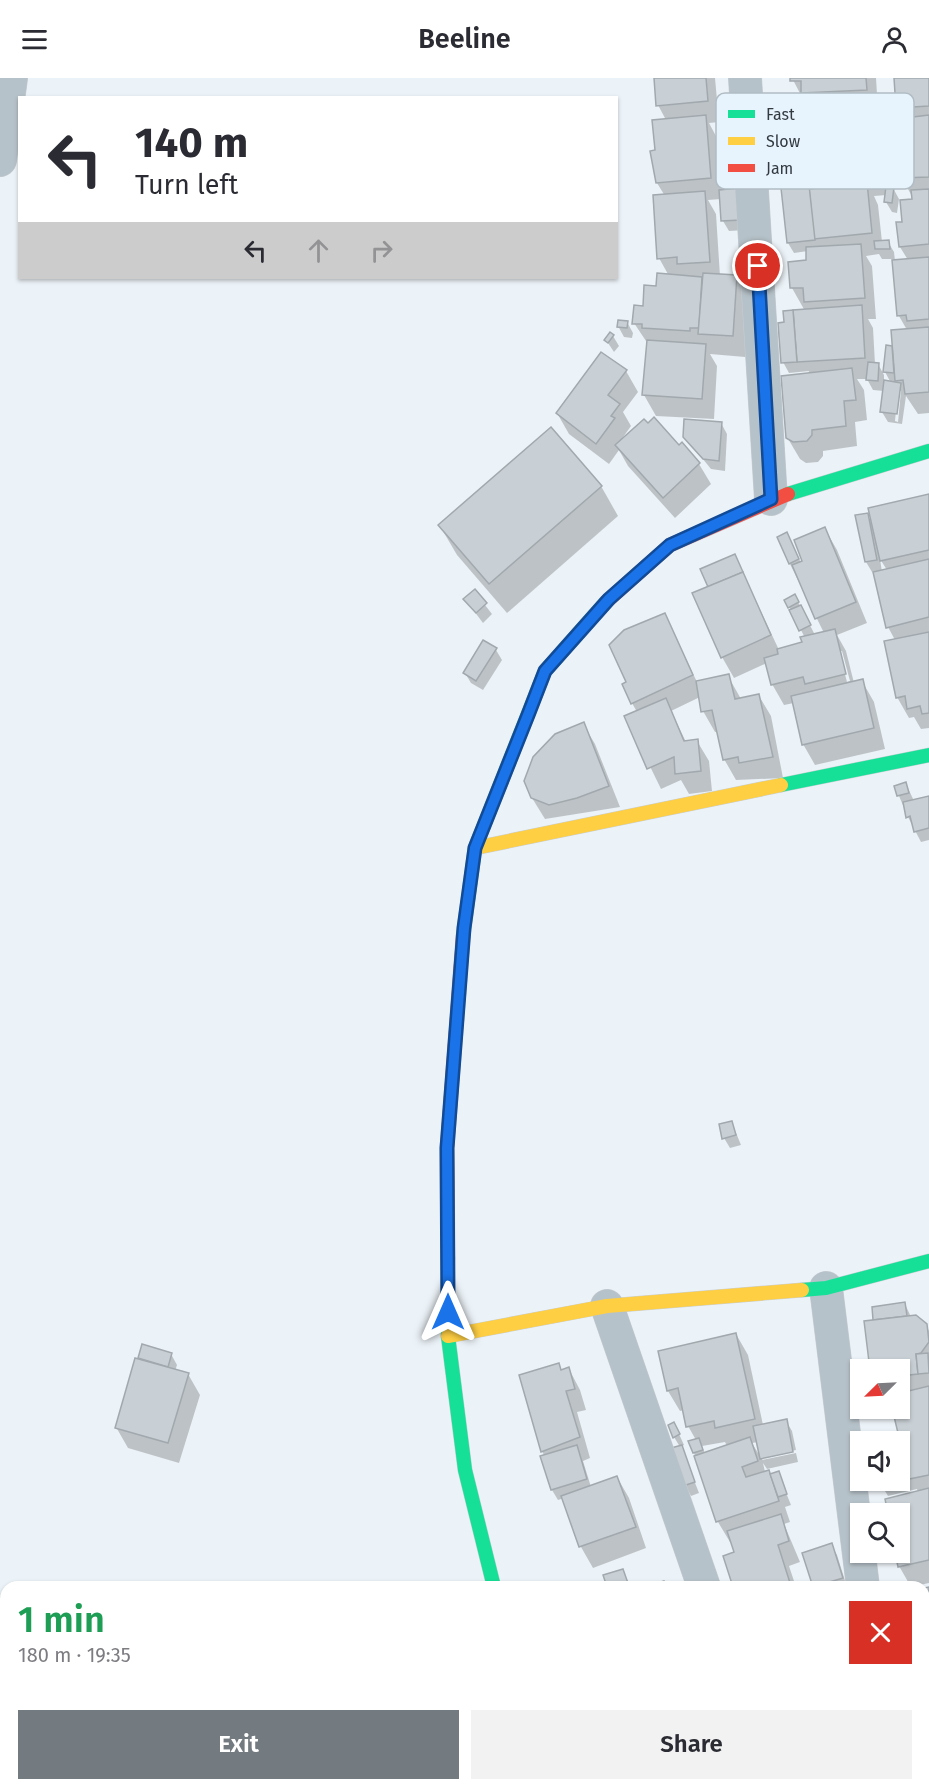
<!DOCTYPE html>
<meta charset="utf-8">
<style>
:root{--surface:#fff;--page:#f2f2f3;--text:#2b2b33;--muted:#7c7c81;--accent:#737b80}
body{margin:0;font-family:"Fira Sans",sans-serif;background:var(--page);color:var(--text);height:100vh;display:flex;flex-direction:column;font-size:22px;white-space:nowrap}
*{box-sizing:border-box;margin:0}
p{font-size:20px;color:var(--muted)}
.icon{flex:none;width:33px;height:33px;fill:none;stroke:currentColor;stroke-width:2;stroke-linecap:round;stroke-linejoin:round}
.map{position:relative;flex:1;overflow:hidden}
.panel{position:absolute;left:0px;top:1503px;width:930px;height:210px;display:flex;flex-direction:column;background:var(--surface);border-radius:18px 18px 0 0;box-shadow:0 2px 4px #0004}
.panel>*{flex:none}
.top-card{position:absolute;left:18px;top:18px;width:600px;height:183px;border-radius:0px;box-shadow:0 2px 4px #0004;background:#fff;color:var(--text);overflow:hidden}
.needle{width:39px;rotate:246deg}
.tools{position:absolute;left:850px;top:1281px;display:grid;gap:12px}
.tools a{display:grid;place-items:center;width:60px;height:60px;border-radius:0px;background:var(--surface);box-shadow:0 2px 4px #0004;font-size:30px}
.pin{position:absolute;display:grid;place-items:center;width:51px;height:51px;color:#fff;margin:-26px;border:3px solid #fff;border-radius:50%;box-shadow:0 2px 6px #0007}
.me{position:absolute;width:66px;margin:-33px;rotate:0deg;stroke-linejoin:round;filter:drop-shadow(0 0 4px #0008)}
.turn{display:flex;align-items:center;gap:21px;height:126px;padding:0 18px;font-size:27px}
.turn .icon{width:78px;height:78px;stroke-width:2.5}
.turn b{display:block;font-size:42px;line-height:51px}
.lanes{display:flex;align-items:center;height:57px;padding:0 18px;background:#0003;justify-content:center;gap:30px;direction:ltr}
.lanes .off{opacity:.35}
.round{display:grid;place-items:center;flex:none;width:63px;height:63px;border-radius:0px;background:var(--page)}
.overview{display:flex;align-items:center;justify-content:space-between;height:102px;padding:0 18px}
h1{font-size:36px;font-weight:600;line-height:45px;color:#1e9e55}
.button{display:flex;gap:12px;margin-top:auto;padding:12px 18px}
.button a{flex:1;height:69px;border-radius:0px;background:var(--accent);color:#fff;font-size:24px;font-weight:600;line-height:69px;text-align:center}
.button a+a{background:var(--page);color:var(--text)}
header{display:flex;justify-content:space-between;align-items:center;height:78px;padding:0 18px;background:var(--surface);font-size:27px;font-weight:600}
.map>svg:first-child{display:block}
.shadow{fill:#0003;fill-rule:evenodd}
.building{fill:#c9d0d5;stroke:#a2a9ae;stroke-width:1.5}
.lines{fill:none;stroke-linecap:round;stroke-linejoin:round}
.street-casing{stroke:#c8ced2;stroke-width:34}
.fast-casing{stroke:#c8ced2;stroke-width:15}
.slow-casing{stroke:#c8ced2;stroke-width:15}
.jam-casing{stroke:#c8ced2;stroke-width:15}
.street{stroke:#b6c2c9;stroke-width:33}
.fast{stroke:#16e098;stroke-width:14}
.slow{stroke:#ffcf43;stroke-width:14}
.jam{stroke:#f24e42;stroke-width:14}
.route-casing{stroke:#114b97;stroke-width:15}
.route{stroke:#1a73e8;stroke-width:10}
.key{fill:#e7f4fd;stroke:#b1bcc4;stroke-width:1.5}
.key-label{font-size:16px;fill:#323a40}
</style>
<header><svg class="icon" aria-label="menu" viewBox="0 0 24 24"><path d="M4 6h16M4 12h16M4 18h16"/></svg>Beeline<svg class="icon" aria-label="person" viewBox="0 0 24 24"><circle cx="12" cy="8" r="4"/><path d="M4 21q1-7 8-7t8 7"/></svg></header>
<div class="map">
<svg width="929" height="1713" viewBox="0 0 929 1713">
<rect width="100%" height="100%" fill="#ecf3f8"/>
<g class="shadow">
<polygon points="655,0 715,0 719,44 709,45 717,60 721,113 746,152 729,153 723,143 721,121 708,122 716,136 720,198 736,199 748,220 745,279 710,276 717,288 714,341 656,338 644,317 648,266 634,245 657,209 669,198 659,180 665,118 657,105 656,74 666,42 658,27"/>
<path d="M 792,0 L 876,0 L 878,32 L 871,33 L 876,41 L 877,72 L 884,84 L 886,110 L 893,110 L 899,121 L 897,135 L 892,134 L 886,124 L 887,117 L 874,118 L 878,127 L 882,164 L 888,164 L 894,174 L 895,183 L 908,182 L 900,169 L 904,145 L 914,122 L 902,100 L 905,42 L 898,30 L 896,0 L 929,0 L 929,335 L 918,336 L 906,318 L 902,346 L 888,344 L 882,334 L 884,313 L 873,312 L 867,301 L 857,301 L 864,312 L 867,342 L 855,344 L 857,368 L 823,373 L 823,378 L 818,384 L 806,385 L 800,381 L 787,359 L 809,293 L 789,295 L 783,284 L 805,233 L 792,210 L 808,184 L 808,173 L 794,175 L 788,165 L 803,109 L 792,90 L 811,68 L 808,63 L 799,63 L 787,42 L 804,23 ZM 879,176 L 882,181 L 894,181 L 899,238 L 907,252 L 894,270 L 887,269 L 885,294 L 891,305 L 884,303 L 884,297 L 878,286 L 875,286 L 873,250 L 868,241 L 876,241 L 872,188 L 866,178 ZM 898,313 L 901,313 L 898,344 L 895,343 Z"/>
<polygon points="627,244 633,255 632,260 624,259 618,248"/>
<polygon points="613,258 619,268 614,274 606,262"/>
<polygon points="626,293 638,314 623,334 631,348 621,362 679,369 699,386 711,406 675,440 628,388 619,372 609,386 569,356 557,335"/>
<polygon points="721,345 727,356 725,393 711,391 685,359"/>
<polygon points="601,408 618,438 507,535 457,477 440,448"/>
<path d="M 929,417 L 929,650 L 921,651 L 914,639 L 909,640 L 897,619 L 895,562 L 888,549 L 875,494 L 872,494 L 866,484 L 867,436 L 872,446 ZM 880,481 L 887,492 L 882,494 Z"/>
<path d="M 825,451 L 837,472 L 867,545 L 837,557 L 846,573 L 854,605 L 862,603 L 874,624 L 885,671 L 815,687 L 803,666 L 794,625 L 784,627 L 772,606 L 767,585 L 734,600 L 722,579 L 748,506 L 779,572 L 804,565 L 805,560 L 786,522 L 795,518 L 815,557 L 824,555 L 790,486 L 792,466 L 801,485 ZM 839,573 L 842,573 L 850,603 L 847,604 Z"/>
<polygon points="474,513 492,536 483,545 465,521"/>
<polygon points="665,537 697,604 728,598 741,621 759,618 771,638 783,700 736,702 724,681 718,654 715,654 703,633 700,619 671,633 686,664 697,663 709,683 712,713 689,716 681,702 661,711 626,639 637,634 632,625 628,605"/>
<polygon points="496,572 502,582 483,612 471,605 465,595"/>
<polygon points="583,646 595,666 620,729 545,741 532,720"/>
<polygon points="906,706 914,723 929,720 929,762 921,764 908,739 899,718"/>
<polygon points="732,1045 741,1067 730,1070 724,1060"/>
<polygon points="905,1226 911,1239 926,1247 929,1253 929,1505 911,1509 899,1488 900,1474 918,1414 917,1411 888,1418 882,1408 881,1402 900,1402 900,1368 902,1367 900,1292 875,1243"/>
<path d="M 736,1256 L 748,1277 L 763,1347 L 786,1343 L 792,1353 L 796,1372 L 762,1379 L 762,1382 L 796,1375 L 798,1384 L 767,1391 L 763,1385 L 765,1394 L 770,1398 L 778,1395 L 791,1427 L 785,1429 L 790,1444 L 784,1446 L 800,1484 L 789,1488 L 796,1509 L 734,1509 L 725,1479 L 736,1475 L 732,1463 L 730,1464 L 718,1444 L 694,1375 L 696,1362 L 688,1348 L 684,1332 L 680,1333 L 668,1313 ZM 725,1364 L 727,1368 L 705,1376 L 702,1368 ZM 758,1364 L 761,1380 L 752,1365 Z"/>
<polygon points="171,1276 177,1287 175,1293 188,1296 200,1317 179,1385 128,1370 116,1349 141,1283 140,1280"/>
<polygon points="559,1287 562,1293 569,1291 580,1312 586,1332 577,1334 590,1380 583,1383 591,1409 617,1399 629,1420 646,1470 593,1490 581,1469 564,1420 558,1422 552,1412 542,1379 545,1379 542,1373"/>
<polygon points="679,1356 684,1367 681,1369 699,1415 691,1418 685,1407 680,1369 674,1359"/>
<polygon points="831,1467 837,1477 847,1509 815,1509 804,1476"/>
<polygon points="622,1493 630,1509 609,1509 605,1498"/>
<polygon points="929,1510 929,1593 925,1594 924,1512"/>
<polygon points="652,1707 728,1707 730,1713 654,1713"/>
<polygon points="796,1707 871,1707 874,1713 799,1713"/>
</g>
<g class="building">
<polygon points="654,0 706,0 708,23 656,28"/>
<polygon points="790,0 866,0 867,12 801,15 801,3 790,3"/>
<polygon points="894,0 929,0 929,28 896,30"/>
<polygon points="706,37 711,100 656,105 650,73 655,72 652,42"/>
<polygon points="929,37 929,99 900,100 897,41"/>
<polygon points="867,104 872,155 814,161 809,111"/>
<polygon points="809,107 815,162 787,165 781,110"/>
<polygon points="886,108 894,109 892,125 884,124"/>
<polygon points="739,110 741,142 721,143 719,112"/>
<polygon points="929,111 929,166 899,169 896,144 902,144 900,122 912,121 911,112"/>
<polygon points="705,113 710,184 677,186 677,179 657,181 653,117"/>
<polygon points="889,162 890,171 875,171 874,163"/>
<polygon points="861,166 865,220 804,224 803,210 790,210 788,184 806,182 806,169"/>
<polygon points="929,179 929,241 907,243 906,237 897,238 892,182"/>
<polygon points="657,195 702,199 699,250 690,250 690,253 642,250 642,246 632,246 634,227 643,228 644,207 656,208"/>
<polygon points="703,195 737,197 733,258 698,256"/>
<polygon points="862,227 865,280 797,284 793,232"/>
<polygon points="793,232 797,284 781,285 778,245 784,244 783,233"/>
<polygon points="618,242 628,243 627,250 617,249"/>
<polygon points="929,249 929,314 905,316 903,302 895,303 891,252"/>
<polygon points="610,254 614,257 608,265 604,262"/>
<polygon points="647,262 706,266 702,321 642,317"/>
<polygon points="886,267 892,268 894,295 883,294"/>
<polygon points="601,274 627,292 608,317 620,326 611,338 615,340 596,366 556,335"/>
<polygon points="868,284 879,285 878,303 866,302"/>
<polygon points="852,290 856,322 844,323 846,348 812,352 812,357 807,363 793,364 786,360 781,298"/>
<polygon points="884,302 901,305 897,336 880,334"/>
<polygon points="654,339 679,367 682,364 700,385 663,420 615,367 644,341 648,345"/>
<polygon points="684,341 722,344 719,383 703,381 683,359"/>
<polygon points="551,349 602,408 489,506 438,447"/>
<polygon points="929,416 929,472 880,483 868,430"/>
<polygon points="868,435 877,482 865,484 855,437"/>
<polygon points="825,449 856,524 815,541 792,487 802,483 794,462"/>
<polygon points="787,454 799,481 789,486 777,459"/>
<polygon points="735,476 743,494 708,509 700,491"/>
<polygon points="929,481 929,539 886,550 873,494"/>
<polygon points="743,494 771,557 721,580 692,515"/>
<polygon points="475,511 487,525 476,535 463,521"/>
<polygon points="795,516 799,524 788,530 784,522"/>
<polygon points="801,527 811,547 799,553 789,532"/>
<polygon points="665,535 693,597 631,626 622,606 626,604 609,567 624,552"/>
<polygon points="835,551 846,596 805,606 803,599 771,607 764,580 778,576 777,571 802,564 800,559"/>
<polygon points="929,554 929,635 922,636 920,628 907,631 905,618 896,620 884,563"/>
<polygon points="483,562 497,570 476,603 463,595"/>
<polygon points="729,596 735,621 759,616 773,679 739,685 738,679 723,682 712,632 701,634 696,603"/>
<polygon points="863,601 874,650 802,667 791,618"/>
<polygon points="666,620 684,663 698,661 701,693 675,696 674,679 647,691 624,638"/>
<polygon points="584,644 609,708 577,720 549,727 531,720 524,703 533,679 555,656"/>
<polygon points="906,704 909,715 897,718 894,708"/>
<polygon points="929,718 929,750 914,754 910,738 906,740 903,724"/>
<polygon points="732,1043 736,1057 722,1061 719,1046"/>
<polygon points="905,1224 907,1238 873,1242 872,1229"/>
<polygon points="916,1237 927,1246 929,1264 921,1275 916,1276 918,1296 900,1298 900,1292 870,1292 864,1243"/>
<polygon points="736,1255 755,1341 715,1350 714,1343 686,1349 678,1310 667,1313 658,1273"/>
<polygon points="142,1266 172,1275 168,1289 138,1280"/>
<polygon points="928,1275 929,1295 918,1296 916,1276"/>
<polygon points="135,1280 189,1295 168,1365 115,1350"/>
<polygon points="559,1285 561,1292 569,1289 575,1311 566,1313 580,1359 541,1374 519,1297"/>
<polygon points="929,1308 929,1397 909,1401 892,1330 900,1330 900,1315"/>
<polygon points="787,1341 793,1374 760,1381 753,1348"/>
<polygon points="674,1344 680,1356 673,1360 668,1347"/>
<polygon points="750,1359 758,1383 742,1389 746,1399 769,1392 779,1423 716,1444 694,1378"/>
<polygon points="699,1360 703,1372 693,1375 688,1363"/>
<polygon points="901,1366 909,1401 880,1408 879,1402 900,1402"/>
<polygon points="577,1367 587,1401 551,1412 540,1378"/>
<polygon points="682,1367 695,1404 683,1408 671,1370"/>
<polygon points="779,1393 787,1416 778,1419 770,1396"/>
<polygon points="617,1398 636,1449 579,1469 561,1418"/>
<polygon points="929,1410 929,1482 898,1489 895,1474 900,1474 900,1436 888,1436 885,1421"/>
<polygon points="781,1436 789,1463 778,1467 791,1508 733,1509 723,1478 734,1474 727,1453"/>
<polygon points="832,1465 843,1500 813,1509 802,1475"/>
<polygon points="623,1491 629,1508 607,1509 603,1497"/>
<polygon points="664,1503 666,1509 645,1509"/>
<polygon points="929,1509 929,1569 924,1570 924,1510"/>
<polygon points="650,1707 724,1707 725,1713 652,1713"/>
<polygon points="811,1707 869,1707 871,1713 801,1713"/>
</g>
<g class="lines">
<g class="street-casing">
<g id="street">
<polyline points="745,0 771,421"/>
<polyline points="0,82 11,0"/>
<polyline points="826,1210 863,1509"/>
<polyline points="607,1228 704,1509"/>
<polyline points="0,1570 6,1569"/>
<polyline points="924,1684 929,1699"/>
<polyline points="83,1707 85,1713"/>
<polyline points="786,1707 789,1713"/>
</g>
</g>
<g class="fast-casing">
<g id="fast">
<polyline points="788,416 929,373"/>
<polyline points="781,707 929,677"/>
<polyline points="463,859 475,770 545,593 606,524"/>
<polyline points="448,1180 448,1258 465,1392 494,1509"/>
<polyline points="802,1212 826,1210 929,1183"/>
<polyline points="542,1707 542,1713"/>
</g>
</g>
<g class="slow-casing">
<g id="slow">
<polyline points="475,770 781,707"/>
<polyline points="448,1258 607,1228 802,1212"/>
</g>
</g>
<g class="jam-casing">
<g id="jam">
<polyline points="606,524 670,467 788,416"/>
<polyline points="448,1180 447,1070 463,859"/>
</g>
</g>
<use href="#street" class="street"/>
<use href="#fast" class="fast"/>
<use href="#slow" class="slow"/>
<use href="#jam" class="jam"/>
</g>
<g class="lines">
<g class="route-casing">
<polyline id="route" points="448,1234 447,1070 464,850 475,770 528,637 545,593 609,521 670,467 771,421 758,188"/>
</g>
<use href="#route" class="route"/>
</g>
<rect x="716" y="15" width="198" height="96" rx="9" class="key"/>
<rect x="728" y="32" width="27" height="8" fill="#16e098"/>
<rect x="728" y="59" width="27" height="8" fill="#ffcf43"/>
<rect x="728" y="86" width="27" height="8" fill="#f24e42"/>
<g class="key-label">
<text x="766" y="42">Fast</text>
<text x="766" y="69">Slow</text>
<text x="766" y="96">Jam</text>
</g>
</svg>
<div class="tools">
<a><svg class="needle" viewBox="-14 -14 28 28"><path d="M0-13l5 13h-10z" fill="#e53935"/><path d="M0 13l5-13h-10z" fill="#7c7c81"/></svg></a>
<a><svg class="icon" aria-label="sound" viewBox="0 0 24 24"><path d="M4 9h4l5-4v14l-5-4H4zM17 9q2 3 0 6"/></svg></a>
<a><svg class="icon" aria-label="search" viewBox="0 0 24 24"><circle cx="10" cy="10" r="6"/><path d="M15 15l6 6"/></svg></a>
</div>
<div class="pin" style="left:758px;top:188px;background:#d93025"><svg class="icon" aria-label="arrive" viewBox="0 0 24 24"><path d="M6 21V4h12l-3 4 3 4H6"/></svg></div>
<svg class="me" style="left:448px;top:1234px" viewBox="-20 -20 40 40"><path d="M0-17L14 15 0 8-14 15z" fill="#1a73e8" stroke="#fff" stroke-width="4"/></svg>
<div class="top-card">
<div class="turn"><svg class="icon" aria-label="left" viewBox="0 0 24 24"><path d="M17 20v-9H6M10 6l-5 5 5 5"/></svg><div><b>140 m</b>Turn left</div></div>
<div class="lanes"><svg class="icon" aria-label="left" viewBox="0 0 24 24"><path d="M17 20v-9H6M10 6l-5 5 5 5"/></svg><svg class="icon off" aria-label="ahead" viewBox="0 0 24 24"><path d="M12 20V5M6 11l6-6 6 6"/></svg><svg class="icon off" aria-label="right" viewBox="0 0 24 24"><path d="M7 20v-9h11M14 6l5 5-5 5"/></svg></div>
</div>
<section class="panel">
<div class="overview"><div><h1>1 min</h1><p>180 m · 19:35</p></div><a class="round" style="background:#d93025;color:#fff"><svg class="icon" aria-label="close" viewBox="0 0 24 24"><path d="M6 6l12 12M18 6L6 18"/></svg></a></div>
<div class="button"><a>Exit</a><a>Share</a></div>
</section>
</div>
